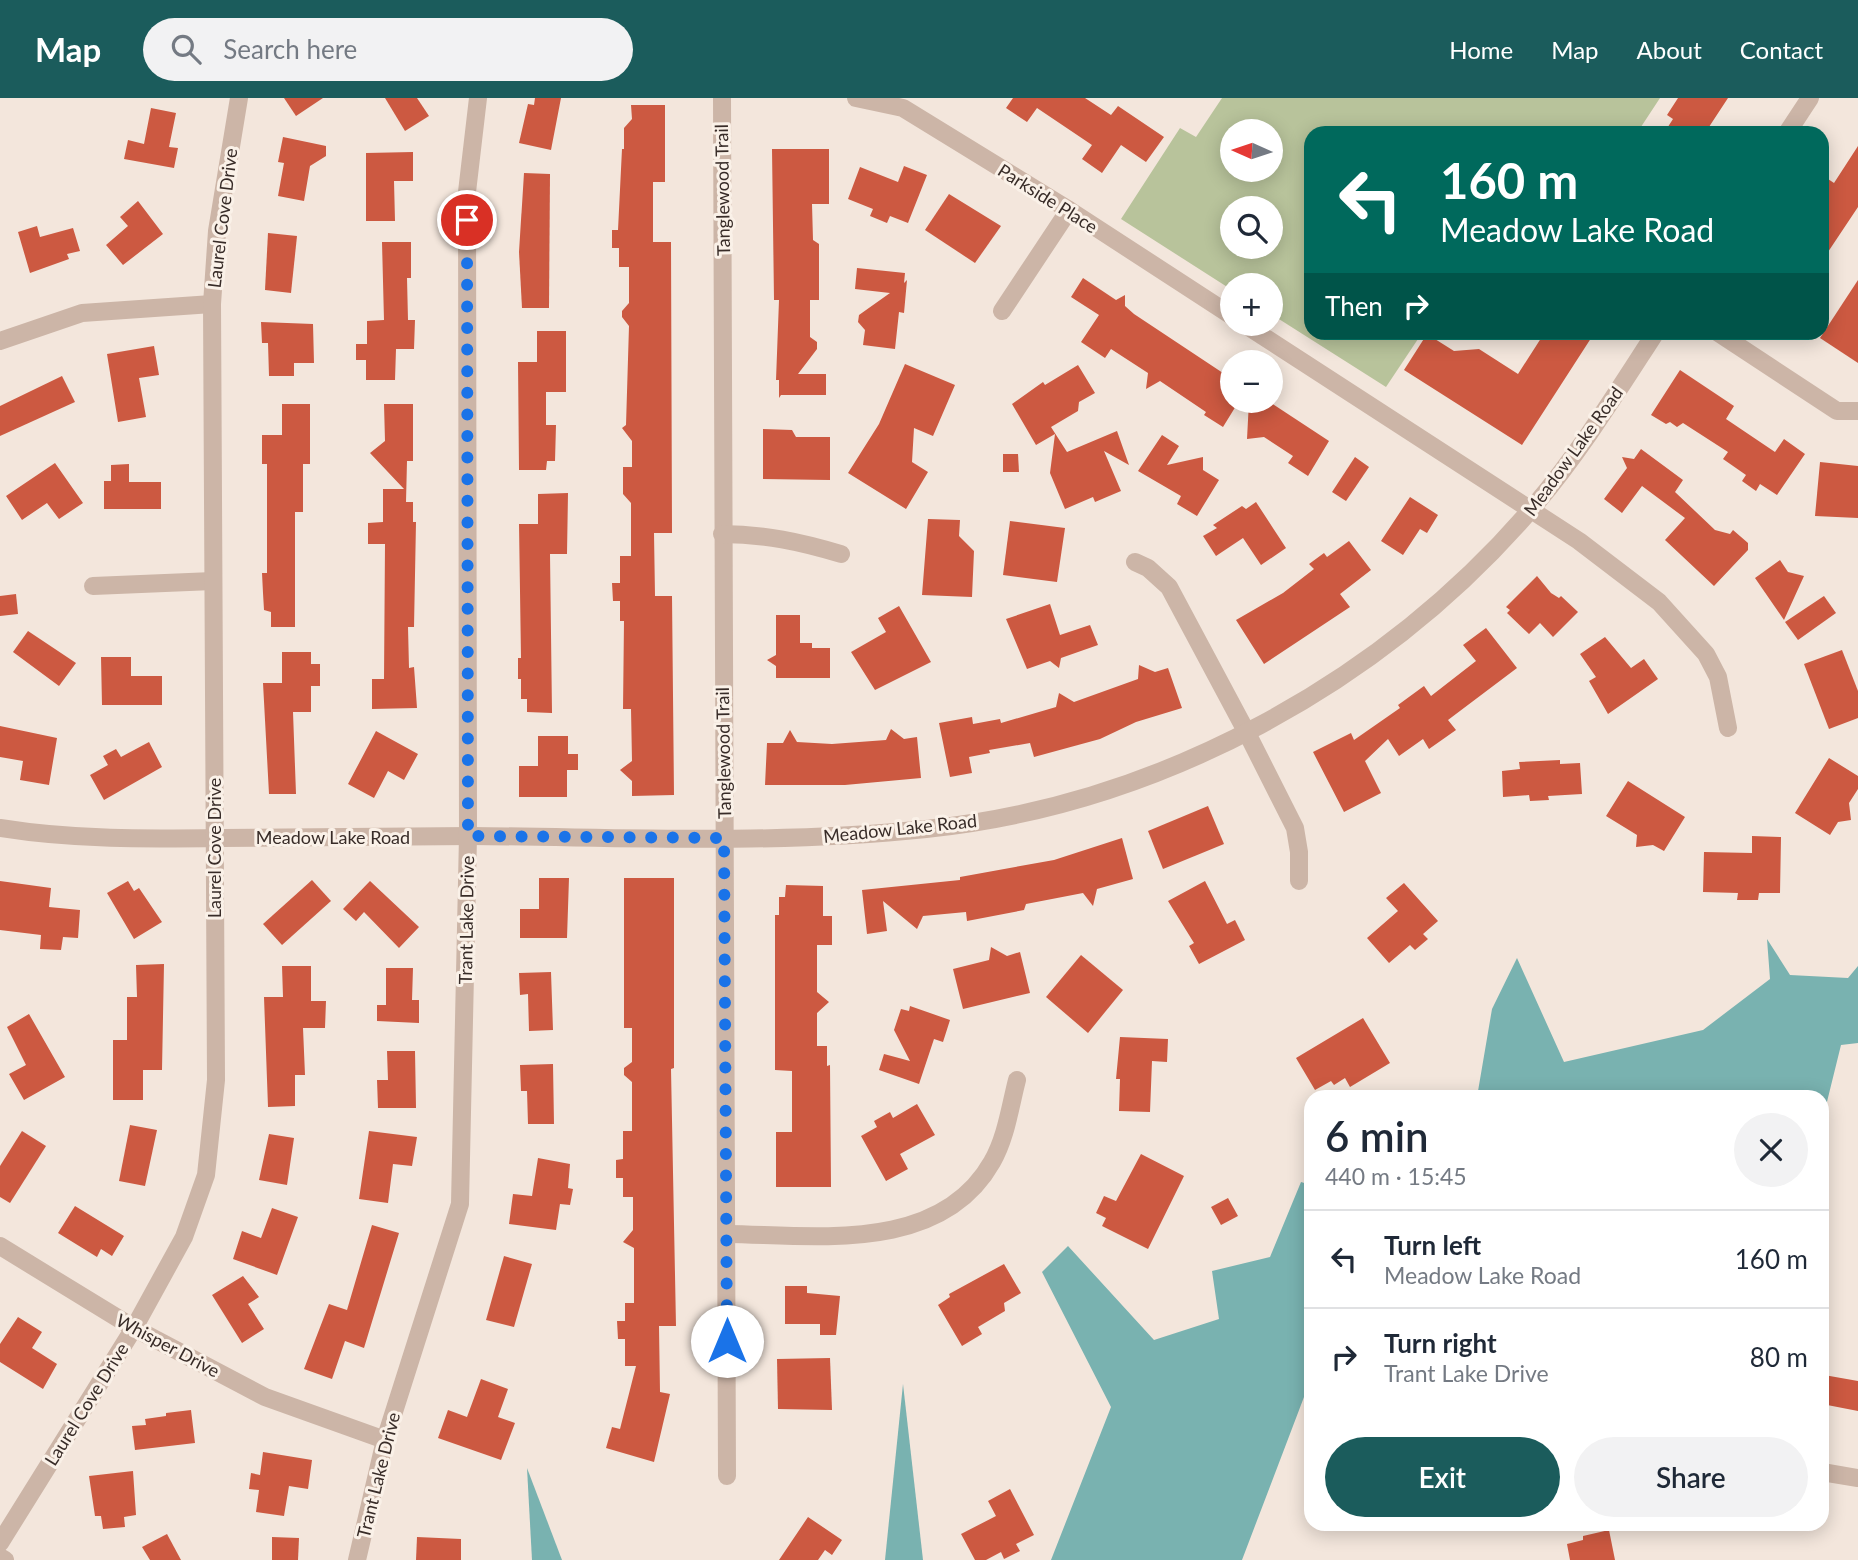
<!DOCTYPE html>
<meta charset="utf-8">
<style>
:root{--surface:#fff;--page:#f2f2f3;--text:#1f2937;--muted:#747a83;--line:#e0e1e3;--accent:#1b5c5c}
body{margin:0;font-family:Lato,sans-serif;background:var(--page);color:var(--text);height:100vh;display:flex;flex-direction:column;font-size:26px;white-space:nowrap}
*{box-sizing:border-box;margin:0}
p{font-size:23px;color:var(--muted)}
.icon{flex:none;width:38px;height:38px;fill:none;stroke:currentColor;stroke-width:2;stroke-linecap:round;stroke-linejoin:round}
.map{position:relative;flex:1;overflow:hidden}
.side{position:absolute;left:1304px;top:992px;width:525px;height:441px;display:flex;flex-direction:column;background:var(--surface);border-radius:21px;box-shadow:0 4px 18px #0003}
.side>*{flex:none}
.guide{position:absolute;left:1304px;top:28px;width:525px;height:214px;border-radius:21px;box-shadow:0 4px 18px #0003;background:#00695c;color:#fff;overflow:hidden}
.needle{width:46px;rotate:273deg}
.controls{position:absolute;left:1220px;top:21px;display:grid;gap:14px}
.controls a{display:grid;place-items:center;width:63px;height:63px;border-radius:50%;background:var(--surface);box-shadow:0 4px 18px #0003;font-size:35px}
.pin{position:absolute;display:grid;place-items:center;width:60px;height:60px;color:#fff;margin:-30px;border:4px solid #fff;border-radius:50%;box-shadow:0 2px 7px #0007}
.me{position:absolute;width:77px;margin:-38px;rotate:0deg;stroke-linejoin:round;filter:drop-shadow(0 0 5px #0008)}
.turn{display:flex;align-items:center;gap:24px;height:147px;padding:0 21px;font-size:32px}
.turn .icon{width:91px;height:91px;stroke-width:2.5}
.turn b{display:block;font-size:49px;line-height:60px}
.then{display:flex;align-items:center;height:66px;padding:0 21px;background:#0003;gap:14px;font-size:26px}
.round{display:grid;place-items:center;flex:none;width:74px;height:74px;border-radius:37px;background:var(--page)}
.headline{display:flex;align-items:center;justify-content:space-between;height:119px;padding:0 21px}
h1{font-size:42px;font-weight:600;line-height:52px}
.action{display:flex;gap:14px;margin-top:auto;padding:14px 21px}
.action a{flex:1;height:80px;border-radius:42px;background:var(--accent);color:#fff;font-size:28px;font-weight:600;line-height:80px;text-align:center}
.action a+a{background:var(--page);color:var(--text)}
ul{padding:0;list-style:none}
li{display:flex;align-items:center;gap:21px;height:98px;padding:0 21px;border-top:2px solid var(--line)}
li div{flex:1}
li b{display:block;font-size:26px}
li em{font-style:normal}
header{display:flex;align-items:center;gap:42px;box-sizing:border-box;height:98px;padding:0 35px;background:var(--accent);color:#fff}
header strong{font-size:33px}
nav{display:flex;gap:38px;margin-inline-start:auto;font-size:24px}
.search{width:490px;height:63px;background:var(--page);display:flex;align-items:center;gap:18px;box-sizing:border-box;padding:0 24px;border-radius:38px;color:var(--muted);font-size:26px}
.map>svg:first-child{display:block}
.green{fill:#b8c39b;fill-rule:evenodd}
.water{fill:#79b2b0}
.building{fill:#cc5941}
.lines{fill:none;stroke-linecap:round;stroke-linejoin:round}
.minor{stroke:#ccb5a7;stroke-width:18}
.route{stroke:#1a73e8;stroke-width:12;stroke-dasharray:0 21.6}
.labels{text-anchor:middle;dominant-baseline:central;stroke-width:6;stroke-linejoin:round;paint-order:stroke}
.street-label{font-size:18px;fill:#382c28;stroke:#faf1e8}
</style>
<header>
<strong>Map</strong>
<div class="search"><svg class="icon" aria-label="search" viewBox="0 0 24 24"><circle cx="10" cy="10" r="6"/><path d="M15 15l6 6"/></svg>Search here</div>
<nav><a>Home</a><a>Map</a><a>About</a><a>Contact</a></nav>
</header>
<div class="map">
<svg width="1858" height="1462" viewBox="0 0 1858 1462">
<rect width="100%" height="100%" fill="#f3e6dc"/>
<path class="green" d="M 1222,0 L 1660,0 L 1637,35 L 1311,35 L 1311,234 L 1422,235 L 1386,289 L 1271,216 L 1270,187 L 1232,187 L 1232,192 L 1121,121 L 1180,30 L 1196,39 ZM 1232,33 L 1270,33 L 1270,72 L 1232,72 ZM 1232,110 L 1270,110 L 1270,149 L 1232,149 Z"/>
<g class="water">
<polygon points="1767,841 1790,877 1848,880 1858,868 1858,945 1841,947 1822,1024 1822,999 1477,999 1492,911 1517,860 1564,964 1703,932 1770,881"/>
<polygon points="1301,1084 1311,1087 1311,1296 1304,1299 1242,1462 1051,1462 1111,1309 1042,1174 1068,1148 1154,1242 1219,1221 1212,1173 1270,1159"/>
<polygon points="903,1286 923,1462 885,1462"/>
<polygon points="527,1370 562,1462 532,1462"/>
</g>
<g class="building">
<polygon points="284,0 323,0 296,18"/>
<polygon points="385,0 417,0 429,18 405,33"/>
<polygon points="535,0 561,0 551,52 519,45 528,6 534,7"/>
<polygon points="1013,0 1085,0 1111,17 1118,8 1164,39 1146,64 1121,47 1102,75 1082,61 1092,47 1037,10 1027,24 1006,10"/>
<polygon points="1678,0 1728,0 1705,35 1664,35 1673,21 1667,17"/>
<polygon points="631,7 665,7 665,84 653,84 653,144 671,144 672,435 654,435 655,498 672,498 674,697 632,698 632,683 620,672 632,663 631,611 623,611 624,523 620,523 620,503 613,503 612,485 620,485 620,458 631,458 631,405 623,396 623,369 632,369 632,343 622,330 626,327 629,228 622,219 622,213 629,205 629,169 619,169 619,150 612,150 612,132 618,132 622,51 624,51 624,30 632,21"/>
<polygon points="151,10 176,15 169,49 178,50 174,70 124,61 128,42 144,46"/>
<polygon points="283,39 326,48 326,58 310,68 304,103 278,98 284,65 278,64"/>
<polygon points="1858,48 1858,109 1822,163 1822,77 1834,85"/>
<polygon points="772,51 829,51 829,106 812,106 813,142 819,146 819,202 810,202 810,239 817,244 817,251 798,276 826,276 826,297 781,297 779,300 779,282 776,282 779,202 774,202"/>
<polygon points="413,54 413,83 394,83 395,123 366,123 366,55"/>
<polygon points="904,68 927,77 908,125 890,118 887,125 870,118 873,111 848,101 860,69 898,84"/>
<polygon points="524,75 550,76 549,210 522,210 519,154"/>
<polygon points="949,96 1001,128 975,165 925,132"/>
<polygon points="138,103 163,136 123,167 106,147 128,128 120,119"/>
<polygon points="37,128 40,139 73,130 80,153 67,156 69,161 30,175 18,134"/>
<polygon points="268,135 297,138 291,195 265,192"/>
<polygon points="382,144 411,144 411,180 407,180 408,222 415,222 414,251 396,251 395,282 366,282 366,262 356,262 356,246 367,246 367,223 384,222"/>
<polygon points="857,170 905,175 904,185 907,182 904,215 899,214 895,251 863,247 865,232 858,224 859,217 890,195 855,191"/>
<polygon points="1083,180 1116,202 1125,197 1125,208 1134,216 1232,281 1232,303 1239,303 1223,329 1204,317 1206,314 1160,283 1146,291 1148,275 1111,251 1105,260 1081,244 1099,217 1071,199"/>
<polygon points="1858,182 1858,265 1820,240"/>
<polygon points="261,224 313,226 314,265 294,265 294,278 269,278 268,245 262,245"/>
<polygon points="537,233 566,233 566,294 546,294 546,327 556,327 555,363 547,363 546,372 519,372 518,264 537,264"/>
<polygon points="1545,234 1595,234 1522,347 1404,272 1427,236 1454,253 1479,251 1518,276"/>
<polygon points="154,248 159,277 139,280 146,319 118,324 107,256"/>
<polygon points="905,266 955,287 933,338 914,330 912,364 928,374 906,411 848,375 879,326"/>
<polygon points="1078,267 1095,295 1079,304 1078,313 1051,329 1067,354 1117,333 1129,367 1104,353 1121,393 1095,404 1093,399 1065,411 1050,375 1055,336 1036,347 1012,306 1043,284 1045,287"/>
<polygon points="1680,272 1734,308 1726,321 1775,354 1784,341 1805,356 1777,397 1760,386 1756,393 1742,383 1746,377 1723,361 1728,354 1683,325 1677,329 1670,324 1666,326 1651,317"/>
<polygon points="62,278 75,304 0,338 0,308"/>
<polygon points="1249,303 1268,303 1329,343 1308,378 1288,365 1293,358 1264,339 1247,341"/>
<polygon points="282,306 310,306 310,366 303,366 303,414 295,414 295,529 271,529 271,514 264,512 263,495 262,475 267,475 267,366 262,366 262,337 282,337"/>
<polygon points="384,306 413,306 413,363 407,363 406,404 413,404 413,424 416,424 414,529 408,529 409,570 414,569 417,610 372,611 372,581 384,581 385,446 368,446 368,425 383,424 383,391 404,391 370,355 385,343"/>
<polygon points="763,331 792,332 796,339 830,339 830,382 763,381"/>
<polygon points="1162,337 1179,348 1167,367 1203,359 1203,372 1219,382 1197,418 1177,406 1181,398 1138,373"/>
<polygon points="1641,351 1683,382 1675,394 1715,432 1730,436 1733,432 1748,445 1748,452 1714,488 1665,442 1685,420 1642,388 1622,415 1604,401 1627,370 1622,359 1634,361"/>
<polygon points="1003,356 1018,356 1019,374 1003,374"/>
<polygon points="1355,359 1369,369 1346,403 1332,394"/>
<polygon points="1820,364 1858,368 1858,420 1815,418"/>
<polygon points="55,365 83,405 59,421 47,405 22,422 6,398"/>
<polygon points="129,366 129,384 161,384 161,411 104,411 104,383 111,383 111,367"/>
<polygon points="568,395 567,456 550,456 552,615 527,614 527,601 521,601 521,581 518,581 518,560 521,560 519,426 538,426 538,396"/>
<polygon points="1410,399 1438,417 1427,435 1420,431 1403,457 1381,443"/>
<polygon points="1256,404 1286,450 1261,467 1243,440 1216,458 1203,438 1217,430 1213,427 1242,408 1246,411"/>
<polygon points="928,421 960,422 959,438 974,453 972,499 922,497"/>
<polygon points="1010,423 1065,430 1057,484 1003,477"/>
<polygon points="1349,443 1371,472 1340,496 1350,509 1264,566 1236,522 1283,495 1314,471 1309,466 1324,455 1327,459"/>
<polygon points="1780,462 1788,474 1804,478 1784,522 1755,480"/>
<polygon points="1537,478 1551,495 1559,500 1561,498 1578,514 1553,539 1540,525 1529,536 1507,515 1510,512 1506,509"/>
<polygon points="16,496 18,516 0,518 0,498"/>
<polygon points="1824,498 1836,515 1798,542 1785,524"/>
<polygon points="1050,506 1060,537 1090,527 1098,547 1061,560 1059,570 1050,563 1027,571 1006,521"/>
<polygon points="899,508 931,564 875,592 851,554 886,534 878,520"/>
<polygon points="776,517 800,517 800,545 812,545 812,550 830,550 830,580 776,580 776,568 767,562 776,557"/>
<polygon points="1486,530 1517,570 1448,622 1456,632 1429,651 1423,641 1399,658 1388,641 1365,663 1381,695 1344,714 1313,654 1351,635 1354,642 1400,610 1398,607 1424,588 1431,598 1476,563 1463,547"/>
<polygon points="28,533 76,565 59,588 13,554"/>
<polygon points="1605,539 1631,570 1644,561 1658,581 1608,616 1589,583 1596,579 1580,556"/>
<polygon points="1842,552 1858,593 1858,620 1829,631 1804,566"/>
<polygon points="282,554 311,554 311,566 320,566 320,588 311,588 311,614 293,614 296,696 269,696 263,585 282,585"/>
<polygon points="101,559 131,559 131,578 162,578 162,607 102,607"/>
<polygon points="1139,567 1155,574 1168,570 1182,610 1136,624 1100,641 1034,659 1030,645 989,652 990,655 969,659 972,675 950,679 939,625 972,619 973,626 1000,621 1001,625 1056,609 1059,595 1074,604 1138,581"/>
<polygon points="0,628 57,640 49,687 20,682 23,663 0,659"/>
<polygon points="891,631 904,641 917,639 921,680 845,687 765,687 767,645 783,645 790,632 797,644 832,646 886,642"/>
<polygon points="376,633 418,656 404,682 388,673 374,700 348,686"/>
<polygon points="538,638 568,638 568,656 578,656 578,672 567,672 567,699 519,699 519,668 538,668"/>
<polygon points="149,644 162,669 104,702 90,677 108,667 103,658 116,651 121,659"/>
<polygon points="1829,660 1858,678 1858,691 1849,705 1851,722 1838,724 1830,737 1795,715"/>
<polygon points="1560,662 1560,666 1580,665 1582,696 1548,698 1549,702 1530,703 1529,697 1503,699 1502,673 1520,671 1519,664"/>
<polygon points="1628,683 1685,719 1664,753 1653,747 1636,749 1637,737 1606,718"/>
<polygon points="1208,708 1224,746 1163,771 1148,733"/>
<polygon points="1752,738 1781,739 1780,795 1759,795 1758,802 1737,802 1738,795 1703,794 1704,754 1752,755"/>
<polygon points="1122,740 1133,781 1097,791 1093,808 1083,795 1026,806 1024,812 967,823 966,814 923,818 917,831 883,803 887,833 867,836 862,792 960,782 960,779 1054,762"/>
<polygon points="539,780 569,780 567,840 520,840 520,811 539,811"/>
<polygon points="624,780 674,780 674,970 671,971 676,1228 659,1228 660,1294 670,1296 654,1364 606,1350 612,1329 620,1331 636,1268 625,1268 625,1241 618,1241 617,1223 625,1223 625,1205 634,1205 634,1150 623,1144 633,1132 633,1099 623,1099 623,1080 616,1080 616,1062 623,1061 623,1033 632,1033 632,984 624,977 624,970 632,964 632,930 624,930"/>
<polygon points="312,782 331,803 282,847 263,826"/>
<polygon points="0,783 51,790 49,809 80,812 78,840 63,839 61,852 40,851 41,837 0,832"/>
<polygon points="128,783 134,793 139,790 162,824 134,841 107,795"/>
<polygon points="370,783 419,829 399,850 364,814 356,823 343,811"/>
<polygon points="1205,783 1227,826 1235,822 1245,842 1199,866 1189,848 1194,845 1168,803"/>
<polygon points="1404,785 1438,823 1423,836 1428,841 1415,852 1410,847 1389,865 1367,840 1398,813 1386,800"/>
<polygon points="786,787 823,788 823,818 832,818 832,847 817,847 817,894 829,904 817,915 817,948 827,948 827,968 830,967 831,1089 776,1089 776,1034 792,1034 792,973 775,972 775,817 779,817 779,799 785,799"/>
<polygon points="991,849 1007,858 1020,854 1030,895 963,911 953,871 989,862"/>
<polygon points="1081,857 1123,892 1088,935 1046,899"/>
<polygon points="164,866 162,972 143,972 143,1002 113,1002 113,942 127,942 127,899 137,899 136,867"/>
<polygon points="282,868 311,868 311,903 326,903 325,930 303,930 305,977 295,977 295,1008 268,1009 264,899 283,899"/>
<polygon points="386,870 413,870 412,902 419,902 419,925 377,923 377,907 386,907"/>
<polygon points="551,874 553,932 529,933 528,896 520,897 519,875"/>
<polygon points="910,908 950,922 943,944 934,941 919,986 879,972 884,956 910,963 894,932 901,911 909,913"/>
<polygon points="29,916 65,979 24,1002 9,976 26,967 7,929"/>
<polygon points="1363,920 1390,965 1350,989 1345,980 1334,987 1331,983 1315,992 1296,960"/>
<polygon points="1120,939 1168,941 1167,964 1152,963 1150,1014 1119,1013 1120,981 1116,981"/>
<polygon points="387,953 415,953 416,1010 378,1010 377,982 388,982"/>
<polygon points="553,966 554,1026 528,1026 527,993 521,993 520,967"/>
<polygon points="917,1006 935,1037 900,1056 908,1071 886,1083 861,1038 877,1029 874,1023 890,1014 893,1020"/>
<polygon points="130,1027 157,1032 145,1088 119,1083"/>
<polygon points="22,1033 46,1048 10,1105 0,1099 0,1068"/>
<polygon points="369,1033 417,1039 412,1068 393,1066 388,1105 359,1101"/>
<polygon points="269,1036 294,1040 287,1087 259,1082"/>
<polygon points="1141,1056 1184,1078 1148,1151 1102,1128 1106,1120 1096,1115 1104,1098 1116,1103"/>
<polygon points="538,1060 570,1066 568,1090 573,1091 570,1107 560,1106 556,1132 509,1126 513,1096 532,1098"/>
<polygon points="1228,1100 1238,1118 1221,1127 1211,1109"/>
<polygon points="75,1108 124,1138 112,1158 101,1151 97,1159 58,1135"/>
<polygon points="272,1110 298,1119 277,1177 233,1161 242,1133 261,1140"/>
<polygon points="372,1127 399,1135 364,1250 345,1243 332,1281 304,1271 329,1206 347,1212"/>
<polygon points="504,1158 532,1166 514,1229 486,1222"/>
<polygon points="1004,1166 1021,1195 1004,1205 1005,1213 978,1229 982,1236 962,1248 938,1207 950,1199 949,1196"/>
<polygon points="243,1178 259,1199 248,1206 264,1231 242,1245 212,1197"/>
<polygon points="785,1188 807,1188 807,1195 840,1198 836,1237 820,1237 820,1226 785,1226"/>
<polygon points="18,1219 42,1234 32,1250 57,1266 43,1291 0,1264 0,1246"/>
<polygon points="830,1260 832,1312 778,1311 777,1261"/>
<polygon points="1824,1277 1858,1283 1858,1313 1822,1306"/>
<polygon points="481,1281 508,1291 498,1319 515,1325 501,1362 438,1340 448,1312 467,1319"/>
<polygon points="191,1312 195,1345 135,1352 132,1328 146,1327 145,1321 166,1318 166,1315"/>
<polygon points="263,1354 312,1362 308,1391 289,1388 284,1418 256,1414 259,1392 249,1391 251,1375 260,1377"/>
<polygon points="133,1373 136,1417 124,1419 125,1429 103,1431 101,1418 95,1418 89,1378"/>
<polygon points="1010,1391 1034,1437 1016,1446 1020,1453 1004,1461 1001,1454 986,1462 975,1462 961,1436 996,1418 988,1403"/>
<polygon points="808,1419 842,1442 832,1457 825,1452 818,1462 779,1462"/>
<polygon points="1609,1432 1615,1462 1570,1462 1567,1446 1583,1442 1583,1438"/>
<polygon points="167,1436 181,1462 150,1462 142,1449"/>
<polygon points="272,1439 299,1440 298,1462 272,1462"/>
<polygon points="417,1439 461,1441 461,1462 416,1462"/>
</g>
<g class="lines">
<g class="minor">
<polyline points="722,0 727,1378"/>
<polyline points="856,0 903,10 1069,112 1232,218"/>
<polyline points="1787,35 1810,0"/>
<polyline points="1002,213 1069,112"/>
<polyline points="1244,226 1579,443 1659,504 1706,556 1718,579 1728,630"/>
<polyline points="1717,234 1837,313 1858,313"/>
<polyline points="0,243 82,215 212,206"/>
<path d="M 722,436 C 764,436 801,444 841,456"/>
<polyline points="1135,464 1148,470 1169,489 1247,635 1295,730 1299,754 1299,783"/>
<polyline points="93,488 213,483"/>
<path d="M 0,730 C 74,742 147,741 222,740 C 305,740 388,738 472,738 C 623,739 775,747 926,731 C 1158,707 1382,586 1534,408 C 1580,354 1617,294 1656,234"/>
<path d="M 727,1136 C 815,1137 940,1156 992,1064 C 1006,1040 1010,1009 1017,982"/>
<polyline points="0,1148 134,1230 265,1299 385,1342"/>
<polyline points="1822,1374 1858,1380"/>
<polyline points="0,1445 134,1230 184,1139 206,1077 216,982 212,206 217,133 239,0"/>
<polyline points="0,1459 5,1462"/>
<polyline points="357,1462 385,1342 460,1106 468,738 467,94 478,0"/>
</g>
</g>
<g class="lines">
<polyline class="route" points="467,122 468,738 724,740 727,1243"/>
</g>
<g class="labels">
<g class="street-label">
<text transform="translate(722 92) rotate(-91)">Tanglewood Trail</text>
<text transform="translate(1048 100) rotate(32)">Parkside Place</text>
<text transform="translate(222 120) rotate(-83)">Laurel Cove Drive</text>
<text transform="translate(1573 353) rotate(-54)">Meadow Lake Road</text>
<text transform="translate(723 655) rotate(-91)">Tanglewood Trail</text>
<text transform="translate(900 730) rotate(-6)">Meadow Lake Road</text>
<text x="333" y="739">Meadow Lake Road</text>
<text transform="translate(214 750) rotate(-90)">Laurel Cove Drive</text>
<text transform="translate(466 822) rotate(-89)">Trant Lake Drive</text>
<text transform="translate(168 1247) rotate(28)">Whisper Drive</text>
<text transform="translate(86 1306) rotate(-58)">Laurel Cove Drive</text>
<text transform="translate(378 1377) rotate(-76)">Trant Lake Drive</text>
</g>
</g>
</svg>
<div class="controls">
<a><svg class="needle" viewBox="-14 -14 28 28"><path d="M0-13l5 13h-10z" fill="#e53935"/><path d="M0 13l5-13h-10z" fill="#747a83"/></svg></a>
<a><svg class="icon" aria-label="search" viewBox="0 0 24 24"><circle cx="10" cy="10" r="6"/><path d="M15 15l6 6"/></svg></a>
<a>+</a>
<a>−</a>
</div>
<div class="pin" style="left:467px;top:122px;background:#d93025"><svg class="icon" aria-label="arrive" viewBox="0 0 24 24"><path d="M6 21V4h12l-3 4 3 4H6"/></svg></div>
<svg class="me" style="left:727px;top:1243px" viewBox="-20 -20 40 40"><circle r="19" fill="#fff"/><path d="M0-13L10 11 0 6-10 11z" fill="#1a73e8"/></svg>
<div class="guide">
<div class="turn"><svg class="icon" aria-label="left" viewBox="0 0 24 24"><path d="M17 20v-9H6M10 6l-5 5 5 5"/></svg><div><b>160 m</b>Meadow Lake Road</div></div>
<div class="then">Then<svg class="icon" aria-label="right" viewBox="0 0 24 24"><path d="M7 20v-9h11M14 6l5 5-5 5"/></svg></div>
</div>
<section class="side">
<div class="headline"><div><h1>6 min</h1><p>440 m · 15:45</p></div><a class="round"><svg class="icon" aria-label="close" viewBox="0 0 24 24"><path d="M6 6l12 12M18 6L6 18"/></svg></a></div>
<ul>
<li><svg class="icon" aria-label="left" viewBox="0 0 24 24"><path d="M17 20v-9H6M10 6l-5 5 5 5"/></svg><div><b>Turn left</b><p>Meadow Lake Road</p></div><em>160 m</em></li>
<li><svg class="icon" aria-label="right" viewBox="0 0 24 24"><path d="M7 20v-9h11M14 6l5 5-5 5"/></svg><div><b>Turn right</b><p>Trant Lake Drive</p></div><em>80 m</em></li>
</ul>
<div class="action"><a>Exit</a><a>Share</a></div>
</section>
</div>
